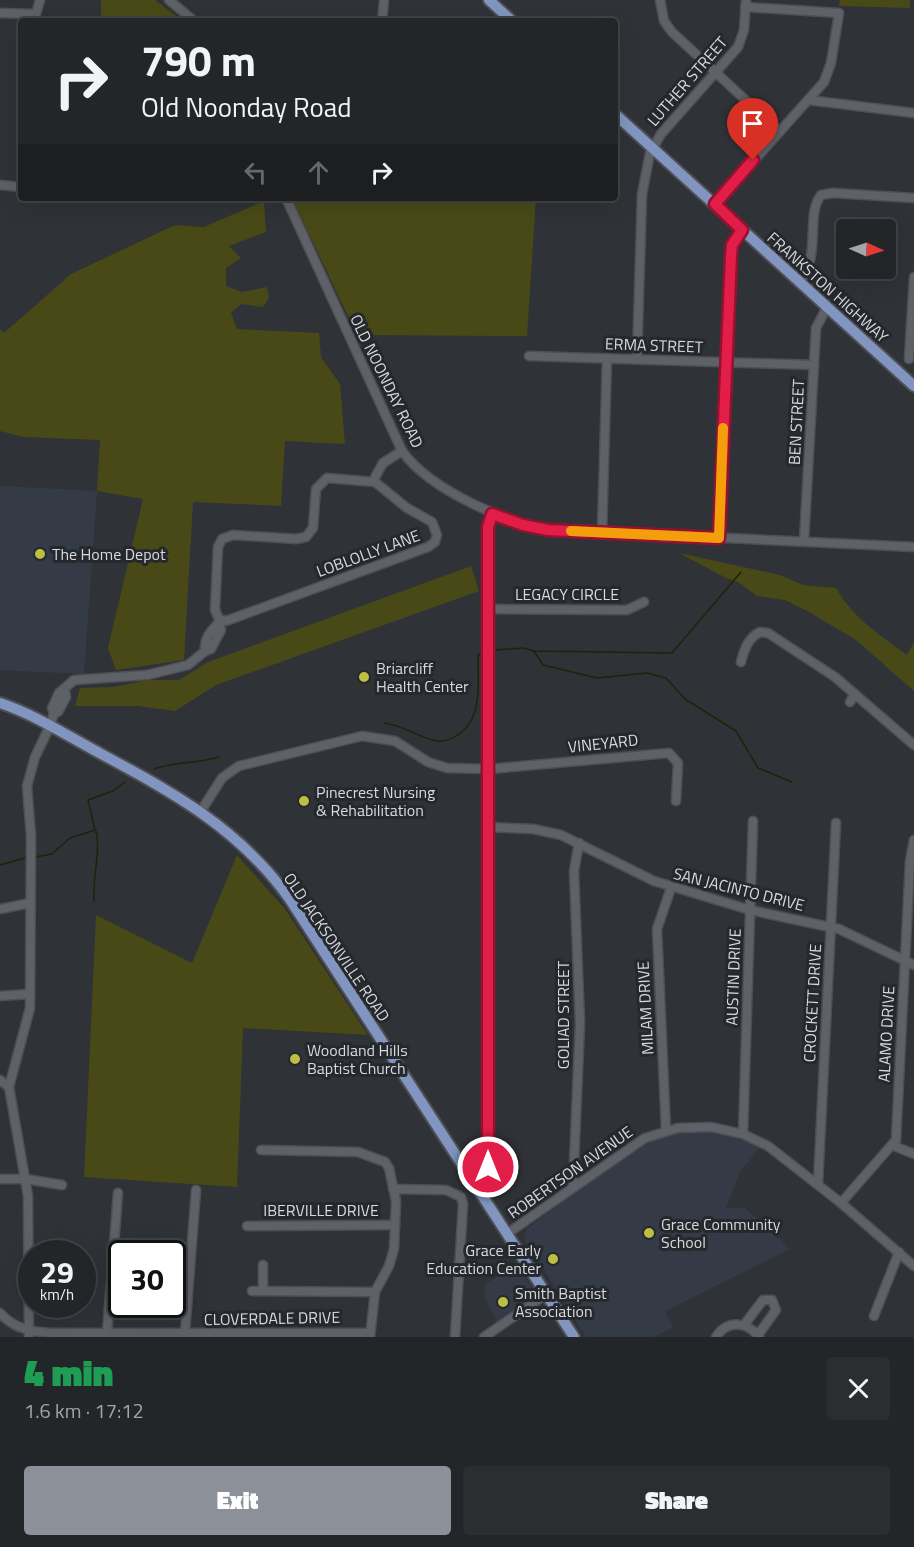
<!DOCTYPE html>
<meta charset="utf-8">
<style>
:root{--surface:#232629;--page:#2b2e31;--text:#f1f3f6;--muted:#a3a5a8;--line:#404346;--accent:#8c9099}
body{margin:0;font-family:"Titillium Web",sans-serif;background:var(--page);color:var(--text);height:100vh;display:flex;flex-direction:column;font-size:22px;white-space:nowrap}
*{box-sizing:border-box;margin:0}
p{font-size:20px;color:var(--muted)}
.icon{flex:none;width:33px;height:33px;fill:none;stroke:currentColor;stroke-width:2;stroke-linecap:round;stroke-linejoin:round}
.map{position:relative;height:1337px;overflow:hidden}
.drawer{display:flex;flex-direction:column;background:var(--surface);flex:1}
.drawer>*{flex:none}
.top-card{position:absolute;left:18px;top:18px;width:600px;height:183px;border-radius:6px;box-shadow:0 6px 24px #0002,0 0 0 2px var(--line);background:#232629;color:var(--text);overflow:hidden}
.needle{width:39px;rotate:93deg}
.buttons{position:absolute;left:836px;top:219px;display:grid;gap:12px}
.buttons a{display:grid;place-items:center;width:60px;height:60px;border-radius:6px;background:var(--surface);box-shadow:0 6px 24px #0002,0 0 0 2px var(--line);font-size:30px}
.speed{position:absolute;left:18px;top:1240px;display:flex;gap:12px;font-size:30px;font-weight:700;text-align:center}
.speed>*{display:grid;place-content:center;width:78px;height:78px;border-radius:50%;background:var(--surface);box-shadow:0 6px 24px #0002,0 0 0 2px var(--line);line-height:1}
.speed small{font-size:15px;font-weight:400}
.speed .limit{border:3px solid #111;border-radius:9px;background:#fff;color:#111}
.pin{position:absolute;display:grid;place-items:center;width:51px;height:51px;color:#fff;margin:-62px -26px;border-radius:50% 50% 50% 0;rotate:-45deg;box-shadow:0 0 6px #0007}
.pin .icon{rotate:45deg}
.me{position:absolute;width:66px;margin:-33px;rotate:0deg;stroke-linejoin:round;filter:drop-shadow(0 0 4px #0008)}
.turn{display:flex;align-items:center;gap:21px;height:126px;padding:0 24px;font-size:27px}
.turn .icon{width:78px;height:78px;stroke-width:2.5}
.turn b{display:block;font-size:42px;line-height:51px}
.lanes{display:flex;align-items:center;height:57px;padding:0 24px;background:#0003;justify-content:center;gap:30px;direction:ltr}
.lanes .off{opacity:.35}
.round{display:grid;place-items:center;flex:none;width:63px;height:63px;border-radius:6px;background:var(--page)}
.overview{display:flex;align-items:center;justify-content:space-between;height:102px;padding:0 24px}
h1{font-size:36px;font-weight:800;line-height:45px;color:#1e9e55}
.cta{display:flex;gap:12px;margin-top:auto;padding:12px 24px}
.cta a{flex:1;height:69px;border-radius:6px;background:var(--accent);color:#fff;font-size:24px;font-weight:800;line-height:69px;text-align:center}
.cta a+a{background:var(--page);color:var(--text)}
.map>svg:first-child{display:block}
.built{fill:#353b46}
.green{fill:#494918}
.lines{fill:none;stroke-linecap:round;stroke-linejoin:round}
.stream{stroke:#222208;stroke-width:1.5}
.minor-casing{stroke:#4d4f53;stroke-width:11}
.major-casing{stroke:#4d4f53;stroke-width:14}
.minor{stroke:#5e6167;stroke-width:8}
.major{stroke:#8195c0;stroke-width:10}
.route-casing{stroke:#92132f;stroke-width:15}
.route{stroke:#e11d48;stroke-width:10}
.slow{stroke:#f59e0b;stroke-width:10}
.poi-dot{fill:#bebf42;stroke:#25282d;stroke-width:2}
.labels{text-anchor:middle;dominant-baseline:central;stroke-width:6;stroke-linejoin:round;paint-order:stroke}
.street-label{font-size:16px;fill:#d7d9dd;stroke:#25282d}
.poi-label{font-size:16px;fill:#d7d9dd;stroke:#25282d;text-anchor:start}
</style>
<div class="map">
<svg width="914" height="1337" viewBox="0 0 914 1337">
<rect width="100%" height="100%" fill="#2f3237"/>
<g class="built">
<polygon points="0,486 97,491 84,674 0,670"/>
<polygon points="687,1131 722,1133 761,1146 740,1172 726,1208 745,1208 790,1249 665,1311 673,1327 653,1337 586,1337 524,1238 527,1228 642,1144 657,1137"/>
<polygon points="517,1264 537,1295 497,1323 485,1297 485,1284"/>
</g>
<g class="green">
<polygon points="101,0 155,0 183,21 101,21"/>
<polygon points="840,0 910,0 910,8 839,6"/>
<polygon points="292,198 536,198 527,336 357,335"/>
<polygon points="264,201 266,232 229,246 241,258 226,268 226,286 242,292 267,287 269,298 263,307 241,304 231,313 237,329 319,333 321,357 340,384 345,444 285,441 281,506 193,502 184,660 116,670 108,648 143,499 97,491 100,440 23,437 0,431 0,329 4,333 71,274 175,225 204,227"/>
<path d="M 679,553 L 780,575 L 803,585 L 836,588 C 853,618 880,635 907,655 L 914,642 L 914,691 L 856,640 L 809,612 L 785,600 L 757,596 L 738,582 L 726,578 Z"/>
<polygon points="471,566 479,591 216,685 175,711 137,706 75,706 80,688 114,687 148,680 179,680 208,662"/>
<polygon points="237,855 285,909 368,1035 243,1028 237,1187 84,1177 96,915 192,963"/>
</g>
<g class="lines">
<g class="stream">
<polyline points="493,650 524,648 534,651 672,653 741,572"/>
<polyline points="534,651 543,665 597,678 647,673 666,678 685,699 736,731 758,768 792,782"/>
<path d="M 384,723 C 402,725 416,736 433,740 C 441,742 450,740 456,736 C 483,720 478,686 478,659 L 478,655 L 484,652"/>
<path d="M 154,769 C 175,761 198,764 219,757"/>
<polyline points="35,857 52,854 70,838 95,830 88,800 113,791 125,782"/>
<polyline points="0,865 25,858"/>
<path d="M 94,901 C 92,880 101,851 96,831"/>
</g>
<g class="minor-casing">
<g id="minor">
<polyline points="169,0 194,21"/>
<polyline points="660,0 664,21 672,32 779,131"/>
<polyline points="0,13 36,14 40,0"/>
<polyline points="382,21 384,0"/>
<polyline points="808,100 914,113"/>
<polyline points="0,185 21,187"/>
<path d="M 286,198 L 402,451 C 430,490 510,526 558,530 L 914,547"/>
<polyline points="715,204 824,82 831,63 839,13 745,7"/>
<path d="M 800,282 C 822,253 805,216 821,195 L 833,193 L 914,198"/>
<polyline points="529,356 814,365"/>
<polyline points="637,359 642,194 650,153 661,134 738,47 744,30 746,0"/>
<polyline points="909,359 914,277"/>
<polygon points="327,478 375,482 407,508 432,522 437,535 435,542 428,547 226,621 219,619 215,610 218,547 222,539 233,535 296,539 306,537 313,528 316,489"/>
<polyline points="373,481 383,463 402,451"/>
<polyline points="602,532 607,358"/>
<polyline points="719,538 731,256 732,245 742,230"/>
<polyline points="804,541 816,328 827,307"/>
<polyline points="489,609 627,610 644,602"/>
<path d="M 219,624 L 221,630 L 211,649 L 205,651 C 204,635 213,630 221,620"/>
<path d="M 741,662 C 744,650 748,638 760,632 L 768,633 L 835,677 L 914,745"/>
<polyline points="850,702 855,694"/>
<polyline points="54,713 58,712 66,697 65,690"/>
<polyline points="201,811 222,778 239,766 362,736 395,741 428,762 447,768 489,769 669,753 678,763 676,801"/>
<polyline points="488,827 533,829 561,835 654,881 750,910 839,929 914,965"/>
<polyline points="0,909 30,903"/>
<polyline points="0,996 30,994"/>
<polyline points="0,1080 9,1087"/>
<polyline points="666,1130 657,929 671,888"/>
<polyline points="743,1134 753,821"/>
<polyline points="894,1146 914,1154"/>
<polyline points="261,1150 358,1152 385,1162 389,1168 396,1201 394,1249 389,1266 375,1292 370,1337"/>
<polyline points="0,1179 26,1179 62,1185"/>
<polyline points="818,1184 836,823"/>
<polyline points="573,1187 580,1023 574,871 579,843"/>
<polyline points="393,1189 446,1190 461,1197 463,1204 455,1337"/>
<polyline points="479,1190 488,1167 488,532 492,514"/>
<polyline points="841,1203 896,1140 910,861 914,840"/>
<polyline points="247,1226 395,1225"/>
<polyline points="508,1233 645,1138 678,1128 711,1127 743,1134 768,1146 841,1203 914,1266"/>
<polyline points="252,1291 375,1292"/>
<polyline points="263,1291 263,1265"/>
<path d="M 0,1313 C 14,1329 33,1332 53,1333 L 370,1333"/>
<polyline points="874,1316 899,1252"/>
<polyline points="744,1325 763,1300 772,1300 776,1310 758,1335"/>
<polyline points="107,1333 118,1193"/>
<polyline points="185,1333 196,1190"/>
<polyline points="29,1337 28,1196 9,1087 30,1008 31,836 27,786 35,757 50,726 54,713 52,708 59,693 74,680 147,675 188,665 205,651"/>
<polyline points="484,1337 548,1293"/>
<path d="M 716,1337 C 727,1320 747,1321 759,1337"/>
</g>
</g>
<g class="major-casing">
<g id="major">
<polyline points="489,0 512,21"/>
<polyline points="615,114 914,386"/>
<path d="M 0,703 C 33,714 63,733 94,750 C 170,791 237,826 289,898 L 574,1337"/>
</g>
</g>
<use href="#minor" class="minor"/>
<use href="#major" class="major"/>
</g>
<g class="lines">
<g class="route-casing">
<polyline id="route" points="488,1167 488,527 492,514 523,525 548,530 719,538 731,256 732,245 742,230 715,204 753,160"/>
</g>
<use href="#route" class="route"/>
<polyline class="slow" points="571,531 719,538 723,428"/>
</g>
<g class="poi-dot">
<circle cx="40" cy="554" r="6"/>
<circle cx="364" cy="677" r="6"/>
<circle cx="304" cy="801" r="6"/>
<circle cx="295" cy="1059" r="6"/>
<circle cx="649" cy="1233" r="6"/>
<circle cx="553" cy="1259" r="6"/>
<circle cx="503" cy="1302" r="6"/>
</g>
<g class="labels">
<g class="street-label">
<text transform="translate(687 81) rotate(-49)">LUTHER STREET</text>
<text transform="translate(828 287) rotate(42)">FRANKSTON HIGHWAY</text>
<text transform="translate(654 345) rotate(2)">ERMA STREET</text>
<text transform="translate(387 381) rotate(64)">OLD NOONDAY ROAD</text>
<text transform="translate(796 422) rotate(-87)">BEN STREET</text>
<text transform="translate(368 553) rotate(-20)">LOBLOLLY LANE</text>
<text x="567" y="594">LEGACY CIRCLE</text>
<text transform="translate(603 743) rotate(-6)">VINEYARD</text>
<text transform="translate(739 889) rotate(14)">SAN JACINTO DRIVE</text>
<text transform="translate(337 947) rotate(56)">OLD JACKSONVILLE ROAD</text>
<text transform="translate(733 977) rotate(-88)">AUSTIN DRIVE</text>
<text transform="translate(812 1003) rotate(-87)">CROCKETT DRIVE</text>
<text transform="translate(645 1008) rotate(-93)">MILAM DRIVE</text>
<text transform="translate(563 1015) rotate(-90)">GOLIAD STREET</text>
<text transform="translate(886 1034) rotate(-87)">ALAMO DRIVE</text>
<text transform="translate(570 1172) rotate(-35)">ROBERTSON AVENUE</text>
<text x="321" y="1210">IBERVILLE DRIVE</text>
<text transform="translate(272 1318) rotate(-1)">CLOVERDALE DRIVE</text>
</g>
<g class="poi-label">
<text x="52" y="554">The Home Depot</text>
<text x="376" y="668">Briarcliff<tspan x="376" dy="18">Health Center</tspan></text>
<text x="316" y="792">Pinecrest Nursing<tspan x="316" dy="18">&amp; Rehabilitation</tspan></text>
<text x="307" y="1050">Woodland Hills<tspan x="307" dy="18">Baptist Church</tspan></text>
<text x="661" y="1224">Grace Community<tspan x="661" dy="18">School</tspan></text>
<text x="541" y="1250" text-anchor="end">Grace Early<tspan x="541" dy="18">Education Center</tspan></text>
<text x="515" y="1293">Smith Baptist<tspan x="515" dy="18">Association</tspan></text>
</g>
</g>
</svg>
<div class="buttons">
<a><svg class="needle" viewBox="-14 -14 28 28"><path d="M0-13l5 13h-10z" fill="#e53935"/><path d="M0 13l5-13h-10z" fill="#a3a5a8"/></svg></a>
</div>
<div class="speed"><div>29<small>km/h</small></div><div class="limit">30</div></div>
<div class="pin" style="left:753px;top:160px;background:#d93025"><svg class="icon" aria-label="arrive" viewBox="0 0 24 24"><path d="M6 21V4h12l-3 4 3 4H6"/></svg></div>
<svg class="me" style="left:488px;top:1167px" viewBox="-20 -20 40 40"><circle r="17" fill="#e11d48" stroke="#fff" stroke-width="3"/><path d="M0-11L8 9 0 5-8 9z" fill="#fff"/></svg>
<div class="top-card">
<div class="turn"><svg class="icon" aria-label="right" viewBox="0 0 24 24"><path d="M7 20v-9h11M14 6l5 5-5 5"/></svg><div><b>790 m</b>Old Noonday Road</div></div>
<div class="lanes"><svg class="icon off" aria-label="left" viewBox="0 0 24 24"><path d="M17 20v-9H6M10 6l-5 5 5 5"/></svg><svg class="icon off" aria-label="ahead" viewBox="0 0 24 24"><path d="M12 20V5M6 11l6-6 6 6"/></svg><svg class="icon" aria-label="right" viewBox="0 0 24 24"><path d="M7 20v-9h11M14 6l5 5-5 5"/></svg></div>
</div>
</div>
<section class="drawer">
<div class="overview"><div><h1>4 min</h1><p>1.6 km · 17:12</p></div><a class="round"><svg class="icon" aria-label="close" viewBox="0 0 24 24"><path d="M6 6l12 12M18 6L6 18"/></svg></a></div>
<div class="cta"><a>Exit</a><a>Share</a></div>
</section>
